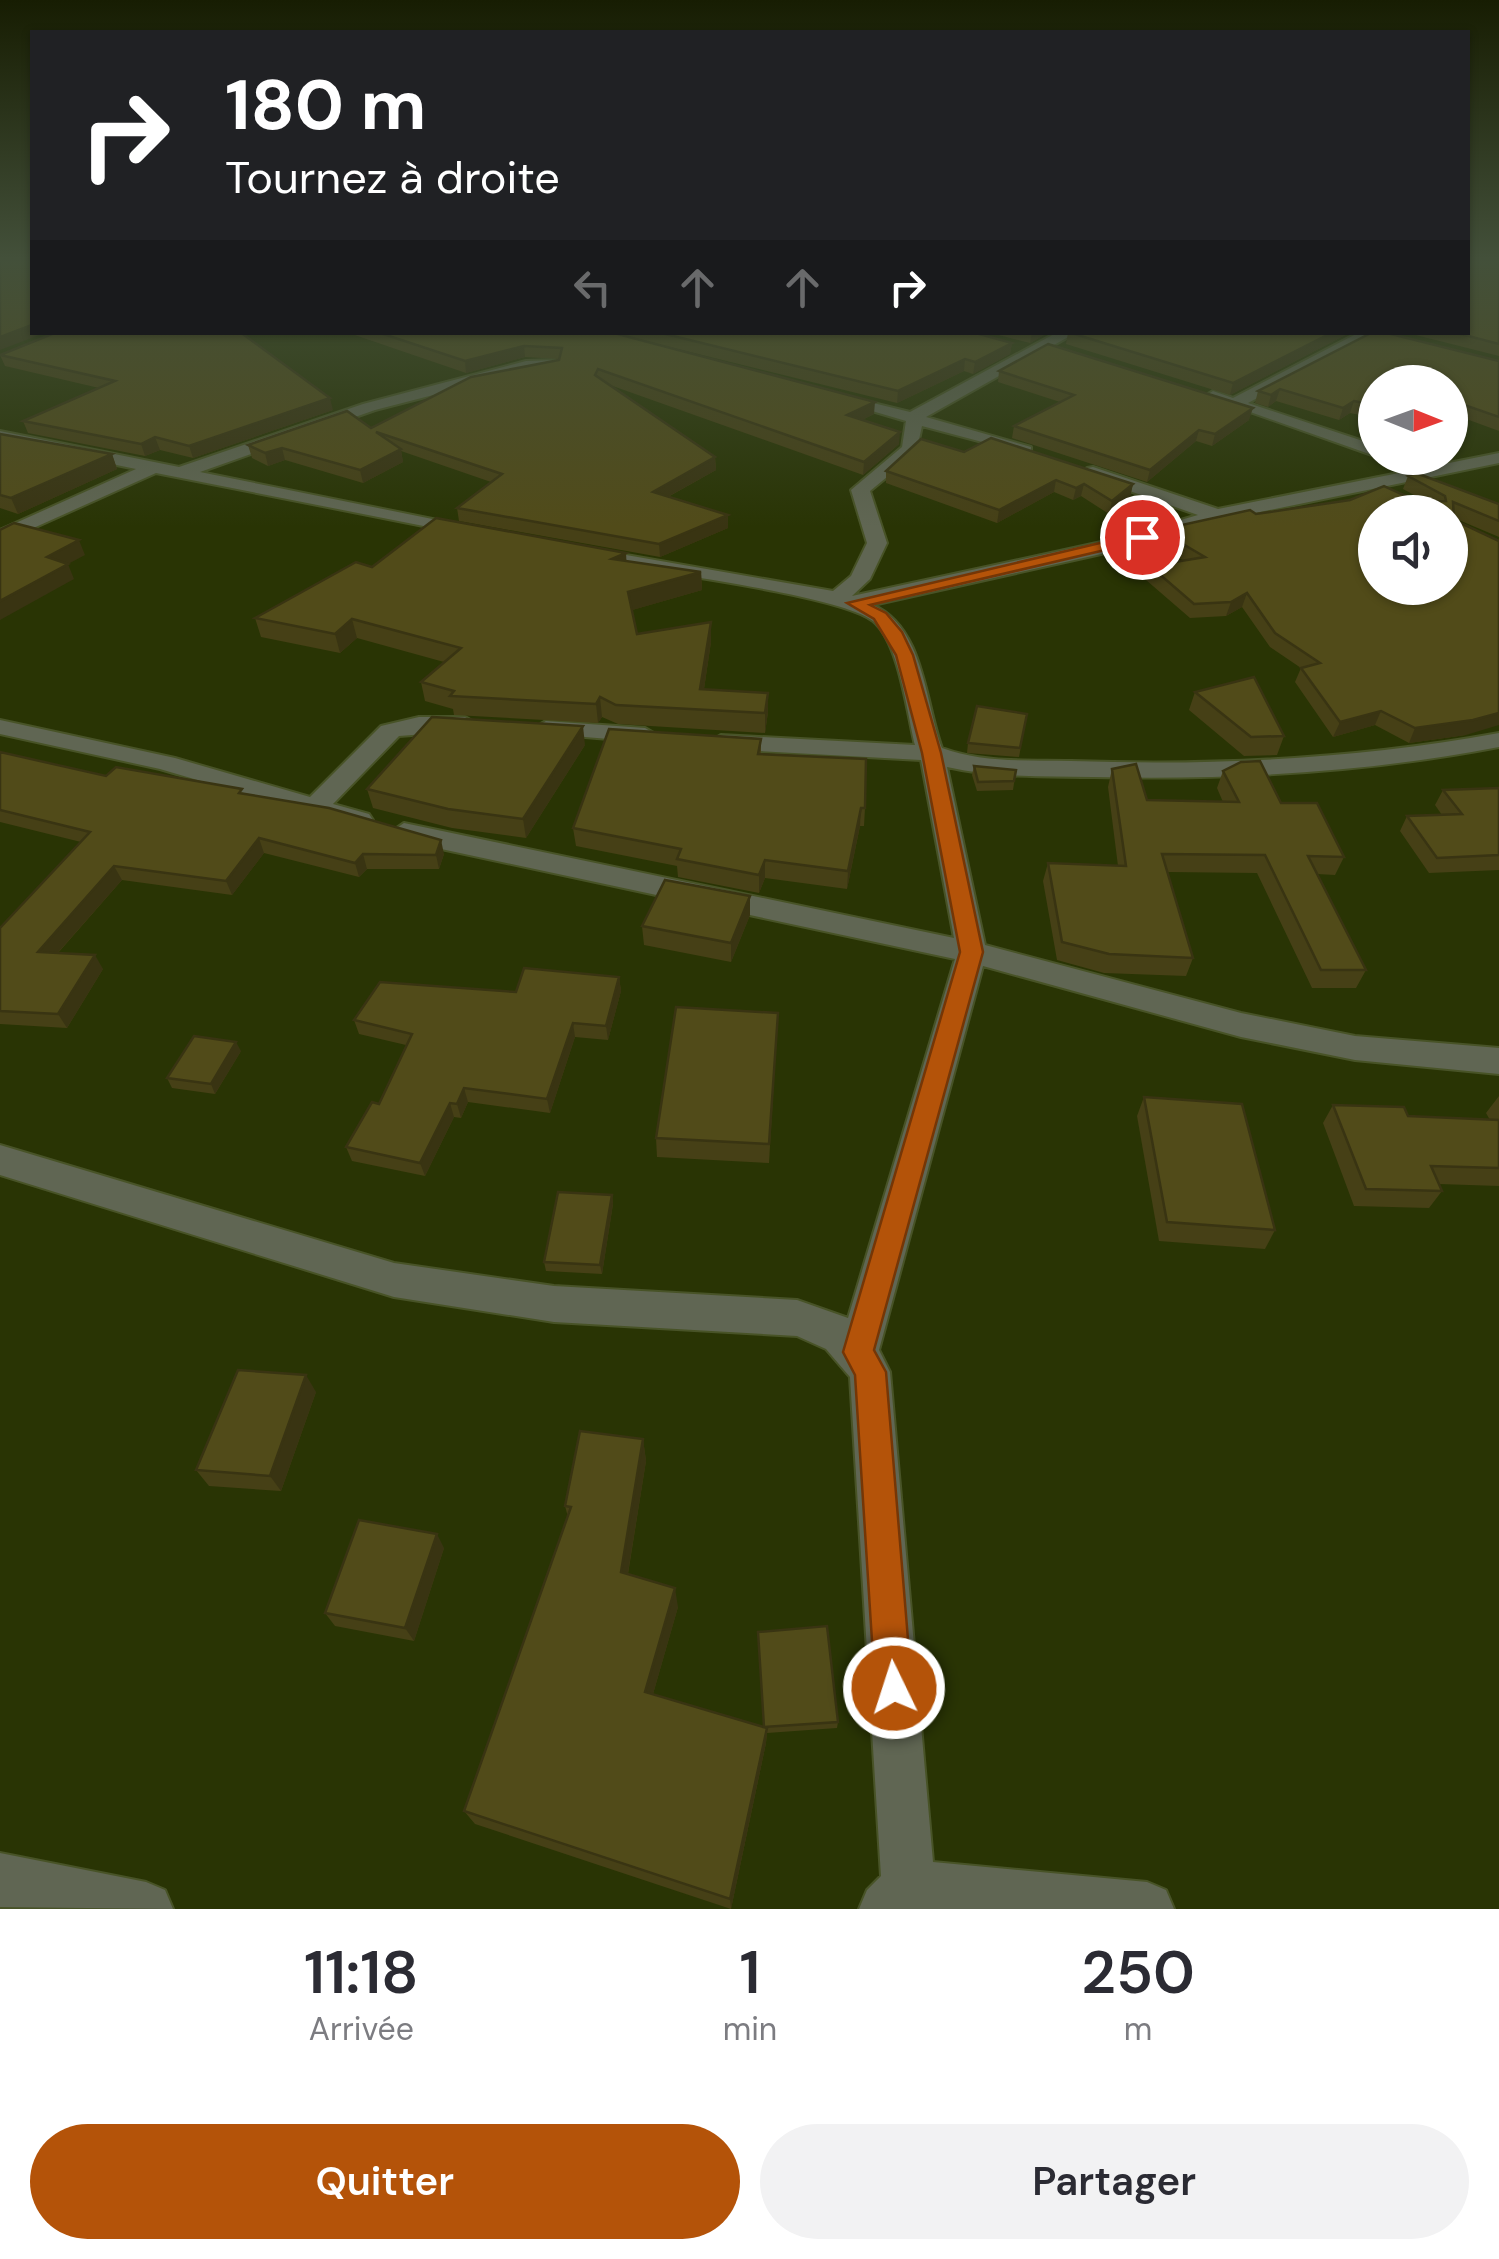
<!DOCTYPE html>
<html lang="fr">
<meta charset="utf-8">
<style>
:root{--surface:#fff;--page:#f2f2f3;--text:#2b2b33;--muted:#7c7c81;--accent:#b45309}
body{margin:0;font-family:"DM Sans",sans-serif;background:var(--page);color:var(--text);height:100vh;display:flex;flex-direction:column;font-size:38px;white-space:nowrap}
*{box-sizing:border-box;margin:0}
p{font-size:32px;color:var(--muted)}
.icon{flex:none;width:55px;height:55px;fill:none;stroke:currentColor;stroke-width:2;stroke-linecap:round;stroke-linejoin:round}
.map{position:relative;height:1909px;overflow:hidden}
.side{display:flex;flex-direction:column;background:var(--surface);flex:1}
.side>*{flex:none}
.hud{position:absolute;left:30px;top:30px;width:1440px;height:305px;border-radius:0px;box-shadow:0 2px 8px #0004;background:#202124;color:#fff;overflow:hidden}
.needle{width:65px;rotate:91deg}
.controls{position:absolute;left:1358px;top:365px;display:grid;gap:20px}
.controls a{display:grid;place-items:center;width:110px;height:110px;border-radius:50%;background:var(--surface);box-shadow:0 2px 8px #0004;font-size:50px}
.pin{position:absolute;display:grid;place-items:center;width:85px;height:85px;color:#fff;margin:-42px;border:5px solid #fff;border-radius:50%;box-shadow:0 2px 10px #0007}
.me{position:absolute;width:110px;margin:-55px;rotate:356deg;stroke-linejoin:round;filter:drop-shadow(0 0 8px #0008)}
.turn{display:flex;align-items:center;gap:35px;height:210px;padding:0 30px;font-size:45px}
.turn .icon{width:130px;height:130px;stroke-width:2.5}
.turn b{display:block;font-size:70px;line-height:85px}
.lanes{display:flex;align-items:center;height:95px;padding:0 30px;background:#0003;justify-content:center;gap:50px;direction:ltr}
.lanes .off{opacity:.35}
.eta{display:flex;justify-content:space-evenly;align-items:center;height:170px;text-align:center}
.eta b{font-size:60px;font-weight:600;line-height:70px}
.button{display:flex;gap:20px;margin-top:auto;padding:20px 30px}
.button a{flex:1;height:115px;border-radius:60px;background:var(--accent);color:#fff;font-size:40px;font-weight:600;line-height:115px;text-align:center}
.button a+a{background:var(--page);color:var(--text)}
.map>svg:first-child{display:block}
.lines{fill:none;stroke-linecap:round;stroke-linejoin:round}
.street-casing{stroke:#485327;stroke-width:4}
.street{fill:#606653;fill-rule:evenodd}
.wall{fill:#464016}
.shaded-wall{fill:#393412}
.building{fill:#514b19;stroke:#393412;stroke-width:2.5;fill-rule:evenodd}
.route{fill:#b45309;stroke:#753606;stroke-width:2.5}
</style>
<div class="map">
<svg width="1499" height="1909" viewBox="0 0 1499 1909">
<rect width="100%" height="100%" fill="#293404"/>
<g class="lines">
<g class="street-casing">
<g id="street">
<path d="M 1058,332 L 1077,332 L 926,417 L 1031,447 L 1031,455 L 922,426 L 916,453 L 870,491 L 887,543 L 870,579 L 852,596 L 1115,539 L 1198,515 L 1087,476 L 1087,468 L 1093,467 L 1218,509 L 1499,453 L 1499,463 L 1221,520 L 1119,550 L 873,605 C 924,627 925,702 942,748 C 982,763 1028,760 1071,761 C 1215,766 1357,759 1499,733 L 1499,747 C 1364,773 1230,780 1093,777 C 1045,776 995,778 947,767 L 985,945 L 1241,1013 L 1355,1036 L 1499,1048 L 1499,1074 L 1355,1060 L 1241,1037 L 983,966 L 879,1350 L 890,1372 L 933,1862 L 1147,1882 L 1166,1890 L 1174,1909 L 859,1909 L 867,1890 L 881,1876 L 850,1377 L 826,1349 L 797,1336 L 554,1322 L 394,1297 L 0,1175 L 0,1145 L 394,1263 L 554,1286 L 797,1300 L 848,1318 L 955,959 L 404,841 L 391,832 L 404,823 L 954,938 L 921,760 L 721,749 L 709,742 L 721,735 L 915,745 C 907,713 899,642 873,621 C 839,594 640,570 586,560 L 576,554 L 586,548 L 833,591 L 851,576 L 867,543 L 851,490 L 902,447 L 906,421 L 828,398 L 828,392 L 910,412 Z"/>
<polygon points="1360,332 1377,333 1248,403 1375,445 1375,456 1205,396 1213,391 1233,398"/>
<polygon points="555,360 560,362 560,368 526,371 375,410 200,472 467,526 474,528 474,536 156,473 0,543 0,530 136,469 0,441 0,431 179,467 363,404 526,361"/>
<polygon points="419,717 465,717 477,724 465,731 399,736 333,804 369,814 373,820 360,828 160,769 0,734 0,720 175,758 310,797 381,726"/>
<polygon points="546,721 645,728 657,735 645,742 537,733 534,728"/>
<polygon points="0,1853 146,1882 165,1890 173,1909 0,1907"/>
</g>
</g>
<use href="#street" class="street"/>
</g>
<g class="wall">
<polygon points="1499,260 1499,356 1404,332 1468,332"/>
<polygon points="346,332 972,332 1012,343 1010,354 973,374 964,371 897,403 617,334 616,335 874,414 862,420 899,444 863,475 607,384 715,457 716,470 668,497 728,528 660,557 459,521 457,508 491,482 401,451 403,462 363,483 285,460 268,466 252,458 248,445 371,428 559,359 525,357 466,373"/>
<polygon points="987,332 1049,332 1030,343"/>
<polygon points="1351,332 1230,395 1066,344 1068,333"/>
<polygon points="0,355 333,410 193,458 160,450 145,456 28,433 23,421 99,388 5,366"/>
<polygon points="1499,361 1499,431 1450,413 1450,382 1375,382 1375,418 1350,413 1339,420 1276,401 1268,407 1255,403 1258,391"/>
<polygon points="999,371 1249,420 1212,446 1196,441 1147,482 1012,438 1014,426 1060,402 998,382"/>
<polygon points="0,434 112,454 117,469 18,514 0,508"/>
<polygon points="964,452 1133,484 1130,497 1109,514 1081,496 1073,500 1054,492 997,523 886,483 886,471"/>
<polygon points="1408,476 1499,504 1499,537 1454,518 1466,735 1409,743 1375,725 1333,737 1295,682 1301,668 1270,647 1242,607 1226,616 1190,618 1146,580 1150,566 1184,561 1156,543 1159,530 1256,514 1427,502 1403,489"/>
<polygon points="626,561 701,572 702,590 632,610 637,634 711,622 711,642 704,689 768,693 768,712 765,733 618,724 602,717 598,723 454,715 453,709 425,701 421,682 444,662 357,638 340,653 261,637 255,618 372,567"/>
<polygon points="1195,692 1284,736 1277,755 1244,756 1189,710"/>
<polygon points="1027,714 1019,757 967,753 968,743"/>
<polygon points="761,739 761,754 865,808 864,826 860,826 847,889 765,878 759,893 678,877 677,866 576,846 573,828"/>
<polygon points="585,745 526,838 452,828 373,808 367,789"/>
<polygon points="0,752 106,776 244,793 444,854 439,869 367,869 359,877 264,853 232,895 122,880 58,953 103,969 67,1028 0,1024 0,928 81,842 0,822"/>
<polygon points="974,766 1016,770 1013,790 977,791 972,775"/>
<polygon points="1112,769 1147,800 1223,802 1217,788 1223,771 1281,803 1344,857 1335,875 1317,874 1366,970 1356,988 1312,988 1257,873 1168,872 1193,958 1186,976 1104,973 1057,960 1043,881 1048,863 1118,866 1108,787"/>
<polygon points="1499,788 1499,870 1429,873 1400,831 1407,816 1442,815 1435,805 1443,790"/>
<polygon points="750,915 731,962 644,945 642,926"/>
<polygon points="619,977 621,991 608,1040 575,1037 550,1113 468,1102 461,1118 454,1117 425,1176 352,1161 346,1147 379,1104 406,1045 359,1034 354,1020 516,992"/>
<polygon points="778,1013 769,1163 657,1157 656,1138"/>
<polygon points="241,1051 215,1094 172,1088 167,1078"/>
<polygon points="1499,1096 1499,1186 1439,1184 1442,1191 1429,1208 1354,1206 1323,1123 1333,1105 1408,1116 1490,1120 1486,1113"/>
<polygon points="1144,1097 1275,1230 1265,1249 1159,1241 1137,1116"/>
<polygon points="612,1195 613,1204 602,1274 546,1271 544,1262"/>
<polygon points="316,1392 281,1491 209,1486 196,1470"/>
<polygon points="643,1439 646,1461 628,1574 678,1607 653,1694 763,1726 838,1722 837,1728 767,1733 766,1743 731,1909 475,1824 464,1811 568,1517 565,1506"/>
<polygon points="444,1548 414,1641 335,1626 325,1613"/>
</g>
<g class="shaded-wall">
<polygon points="32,325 32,332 47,332 0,350 0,337"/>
<polygon points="1032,332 1049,332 1030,343"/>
<polygon points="1333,332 1351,332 1230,395 1233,383"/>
<polygon points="1012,343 1010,354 973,374 975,362"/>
<polygon points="524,346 525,357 466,373 465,361"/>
<polygon points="965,359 964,371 897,403 898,391"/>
<polygon points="1280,389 1276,401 1268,407 1271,395"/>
<polygon points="330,398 333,410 193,458 189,446"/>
<polygon points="1354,401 1350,413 1339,420 1343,408"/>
<polygon points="875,402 874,414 846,428 847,415"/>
<polygon points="1253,408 1249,420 1212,446 1215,434"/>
<polygon points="1199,430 1196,441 1147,482 1150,470"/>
<polygon points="900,432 899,444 863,475 864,462"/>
<polygon points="155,437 160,450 145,456 141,444"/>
<polygon points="282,448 285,460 268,466 265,453"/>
<polygon points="401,449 403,462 363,483 360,470"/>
<polygon points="112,454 117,469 18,514 11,498"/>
<polygon points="715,457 716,470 653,505 653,492"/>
<polygon points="1056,480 1054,492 997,523 999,510"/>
<polygon points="1084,484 1081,496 1073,500 1076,488"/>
<polygon points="1133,484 1130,497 1109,514 1112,501"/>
<polygon points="728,515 728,528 660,557 659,544"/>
<polygon points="79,540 85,555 68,564 74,579 0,620 0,601 47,557"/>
<polygon points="626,553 627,571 612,559"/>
<polygon points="701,572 702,590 629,611 628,592"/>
<polygon points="1247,593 1242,607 1226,616 1231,602"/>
<polygon points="352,619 357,638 340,653 335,634"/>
<polygon points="711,622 711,642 701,709 700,689"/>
<polygon points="768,693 768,712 765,733 765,713"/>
<polygon points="600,697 602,717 598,723 596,704"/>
<polygon points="1381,711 1375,725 1333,737 1340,722"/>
<polygon points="1499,713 1499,725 1466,735 1409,743 1415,728"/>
<polygon points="583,726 585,745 526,838 523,819"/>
<polygon points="861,808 860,826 847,889 848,871"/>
<polygon points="259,838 264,853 232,895 226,881"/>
<polygon points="441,840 444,854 439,869 436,855"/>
<polygon points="363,854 367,869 359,877 355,863"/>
<polygon points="765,860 765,878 759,893 759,875"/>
<polygon points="114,866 122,880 46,966 38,952"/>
<polygon points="750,896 750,915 731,962 731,943"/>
<polygon points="95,955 103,969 67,1028 58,1014"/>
<polygon points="619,977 621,991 608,1040 606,1026"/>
<polygon points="573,1023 575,1037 550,1113 547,1099"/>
<polygon points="236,1042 241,1051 215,1094 211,1084"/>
<polygon points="464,1088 468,1102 461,1118 457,1104"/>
<polygon points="450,1103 454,1117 425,1176 420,1163"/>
<polygon points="612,1195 613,1204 602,1274 600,1265"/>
<polygon points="306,1375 316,1392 281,1491 270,1476"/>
<polygon points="643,1439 646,1461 625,1591 621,1572"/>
<polygon points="437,1534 444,1548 414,1641 405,1628"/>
<polygon points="675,1588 678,1607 649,1708 645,1692"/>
<polygon points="767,1728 766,1743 731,1909 730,1899"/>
</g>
<g class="building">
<polygon points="0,260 32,260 32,325 0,337"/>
<polygon points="1468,260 1499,260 1499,344 1453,332 1468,332"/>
<polygon points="57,332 240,332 330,398 189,446 155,437 141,444 23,421 115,381 0,355"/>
<polygon points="377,332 610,332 875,402 847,415 900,432 864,462 598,369 595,375 715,457 653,492 728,515 659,544 457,508 502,474 376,432 401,449 360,470 282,448 265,453 248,445 347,411 371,428 471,377 559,360 562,348 524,346 465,361"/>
<polygon points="657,332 972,332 1012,343 975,362 965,359 898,391"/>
<polygon points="1068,332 1333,332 1233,383"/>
<polygon points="1373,332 1383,332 1499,361 1499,417 1450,400 1450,382 1375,382 1375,405 1354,401 1343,408 1280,389 1271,395 1258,391"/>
<polygon points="1048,344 1253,408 1215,434 1199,430 1150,470 1014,426 1074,395 999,371"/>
<polygon points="0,434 112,454 11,498 0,495"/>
<polygon points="991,438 1133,484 1112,501 1084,484 1076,488 1056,480 999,510 886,471 921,439 964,452"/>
<path d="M 1416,473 L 1499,504 L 1499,521 L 1453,502 L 1454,520 L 1499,541 L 1499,713 L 1473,720 L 1415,728 L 1381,711 L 1340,722 L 1301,668 L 1320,663 L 1275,633 L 1247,593 L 1231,602 L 1194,604 L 1150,566 L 1205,557 L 1159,530 L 1250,510 L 1256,514 L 1350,500 L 1384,486 L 1419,502 L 1446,501 L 1445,496 L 1408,476 ZM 1375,512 L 1450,512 L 1450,588 L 1375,588 Z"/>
<polygon points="436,518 626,553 612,559 701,572 628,592 637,634 711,622 700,689 768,693 765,713 616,705 600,697 596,704 450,696 454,691 421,682 461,648 352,619 335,634 255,618 356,562 372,567"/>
<polygon points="14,523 79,540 47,557 68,564 0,601 0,530"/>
<polygon points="1254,677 1284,736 1251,737 1195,692"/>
<polygon points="977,706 1027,714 1020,748 968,743"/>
<polygon points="432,717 583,726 523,819 448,809 367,789"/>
<polygon points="609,729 761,739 758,754 866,759 865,808 861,808 848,871 765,860 759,875 677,859 681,849 573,828"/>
<polygon points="0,752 106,776 116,767 242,789 239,793 329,808 441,840 436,855 363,854 355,863 259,838 226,881 114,866 38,952 95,955 58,1014 0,1011 0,928 90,832 0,810"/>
<polygon points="1260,761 1281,803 1317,803 1344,857 1308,856 1366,970 1321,970 1265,855 1162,854 1193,958 1109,954 1062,942 1048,863 1126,866 1112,769 1136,764 1147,800 1239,802 1223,771 1241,762"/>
<polygon points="974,766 1016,770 1014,781 978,782"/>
<polygon points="1499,788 1499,855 1437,858 1407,816 1462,814 1443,790"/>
<polygon points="665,880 750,896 731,943 642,926"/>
<polygon points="524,968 619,977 606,1026 573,1023 547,1099 464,1088 457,1104 450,1103 420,1163 346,1147 372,1102 379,1104 412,1034 354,1020 380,982 516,992"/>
<polygon points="676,1007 778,1013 769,1144 656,1138"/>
<polygon points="194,1036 236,1042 211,1084 167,1078"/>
<polygon points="1144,1097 1242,1104 1275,1230 1167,1222"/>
<polygon points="1333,1105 1404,1107 1408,1116 1499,1120 1499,1168 1431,1166 1442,1191 1366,1189"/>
<polygon points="558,1192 612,1195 600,1265 544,1262"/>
<polygon points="238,1370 306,1375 270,1476 196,1470"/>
<polygon points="580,1431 643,1439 621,1572 675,1588 645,1692 767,1728 730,1899 464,1811 571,1507 565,1506"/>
<polygon points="359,1520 437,1534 405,1628 325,1613"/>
<polygon points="827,1626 838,1722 764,1727 758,1632"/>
</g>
<linearGradient id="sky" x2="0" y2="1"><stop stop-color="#171d02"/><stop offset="0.49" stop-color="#43503a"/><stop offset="1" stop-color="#43503a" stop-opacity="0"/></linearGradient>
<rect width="1499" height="527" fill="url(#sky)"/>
<polygon class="route" points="1142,533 1150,537 1148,540 870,605 886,613 902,632 913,655 941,753 983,952 874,1350 886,1372 912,1688 907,1701 894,1707 881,1701 875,1688 855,1375 843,1352 960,952 922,753 896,655 874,619 847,603"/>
</svg>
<div class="controls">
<a><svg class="needle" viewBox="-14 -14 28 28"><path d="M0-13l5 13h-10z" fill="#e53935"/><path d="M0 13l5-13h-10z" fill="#7c7c81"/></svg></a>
<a><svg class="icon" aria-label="sound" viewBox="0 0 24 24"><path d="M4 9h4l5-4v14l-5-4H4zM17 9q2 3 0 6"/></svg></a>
</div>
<div class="pin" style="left:1142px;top:537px;background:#d93025"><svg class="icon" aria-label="arrive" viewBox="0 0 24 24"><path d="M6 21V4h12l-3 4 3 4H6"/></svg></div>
<svg class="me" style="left:894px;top:1688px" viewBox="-20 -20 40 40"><circle r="17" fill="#b45309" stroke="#fff" stroke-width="3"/><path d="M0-11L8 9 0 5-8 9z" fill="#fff"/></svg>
<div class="hud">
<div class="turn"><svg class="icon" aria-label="right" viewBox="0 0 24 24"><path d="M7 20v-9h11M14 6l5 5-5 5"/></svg><div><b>180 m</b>Tournez à droite</div></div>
<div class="lanes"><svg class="icon off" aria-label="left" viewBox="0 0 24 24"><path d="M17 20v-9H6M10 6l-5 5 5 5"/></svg><svg class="icon off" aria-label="ahead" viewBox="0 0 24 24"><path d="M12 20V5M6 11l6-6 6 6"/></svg><svg class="icon off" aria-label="ahead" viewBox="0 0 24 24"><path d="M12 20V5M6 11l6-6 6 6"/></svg><svg class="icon" aria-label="right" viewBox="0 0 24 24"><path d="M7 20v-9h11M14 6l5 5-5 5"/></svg></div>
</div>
</div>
<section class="side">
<div class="eta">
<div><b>11:18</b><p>Arrivée</p></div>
<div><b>1</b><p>min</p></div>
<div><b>250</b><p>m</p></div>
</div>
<div class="button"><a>Quitter</a><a>Partager</a></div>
</section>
